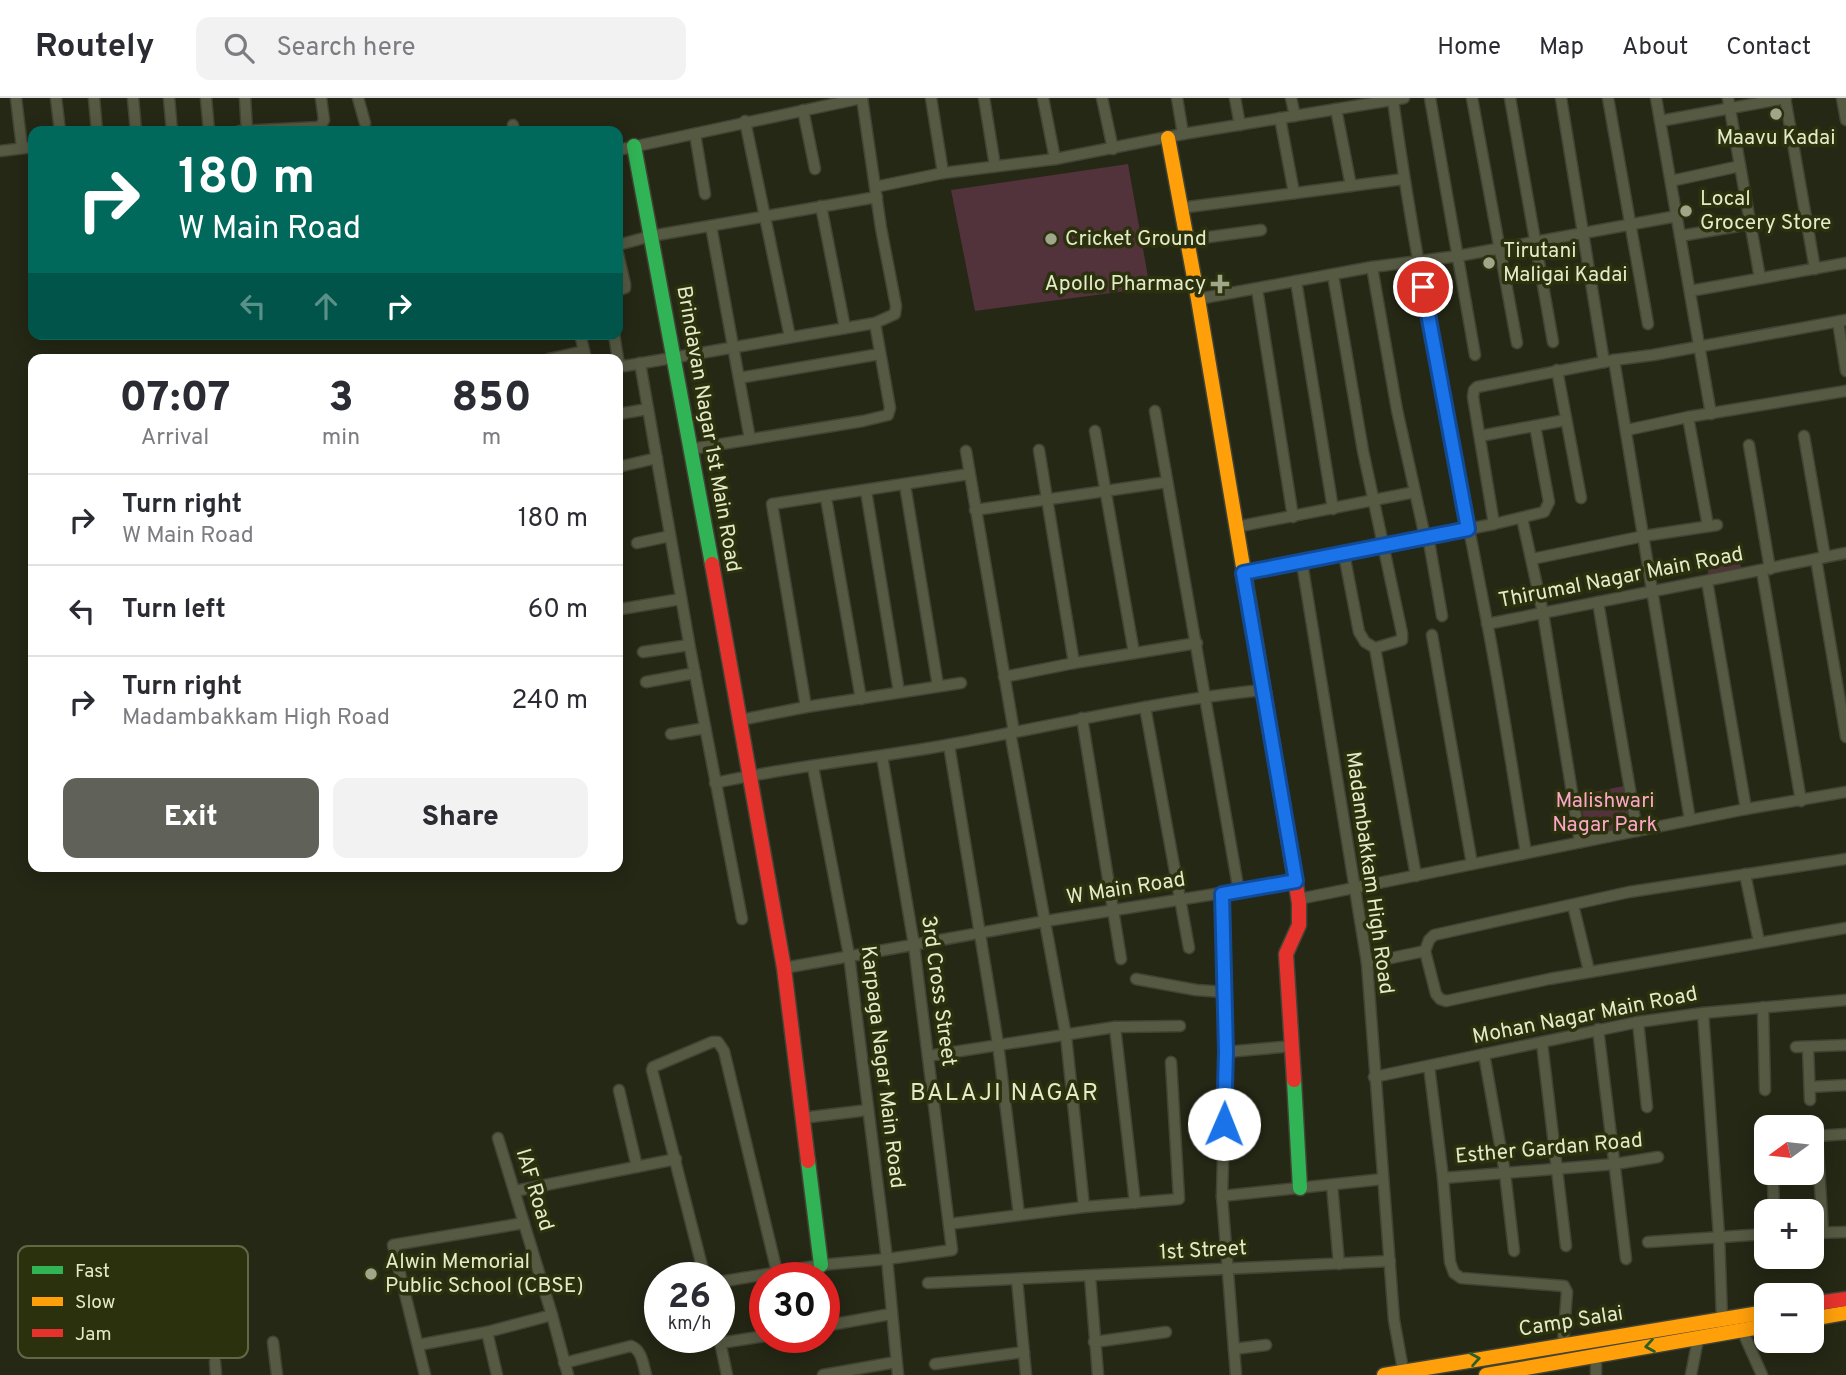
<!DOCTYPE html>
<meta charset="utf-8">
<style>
:root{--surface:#fff;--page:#f2f2f3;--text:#2b2b33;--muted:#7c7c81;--line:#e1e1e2;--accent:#60625a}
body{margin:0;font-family:Overpass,sans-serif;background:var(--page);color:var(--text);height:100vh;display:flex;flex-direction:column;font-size:26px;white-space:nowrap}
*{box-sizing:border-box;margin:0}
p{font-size:23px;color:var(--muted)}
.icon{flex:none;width:38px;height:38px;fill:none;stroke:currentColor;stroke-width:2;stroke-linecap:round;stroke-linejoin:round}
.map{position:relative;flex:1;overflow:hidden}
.drawer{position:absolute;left:28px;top:256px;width:595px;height:518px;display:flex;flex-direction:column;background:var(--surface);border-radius:14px;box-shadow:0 4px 18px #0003}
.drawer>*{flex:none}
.banner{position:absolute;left:28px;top:28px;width:595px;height:214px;border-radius:14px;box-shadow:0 4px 18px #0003;background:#00695c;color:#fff;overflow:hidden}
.needle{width:46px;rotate:255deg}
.buttons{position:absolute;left:1754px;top:1017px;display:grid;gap:14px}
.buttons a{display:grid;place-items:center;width:70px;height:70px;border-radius:14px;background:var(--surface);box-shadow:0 4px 18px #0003;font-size:35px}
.speed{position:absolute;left:644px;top:1164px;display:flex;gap:14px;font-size:35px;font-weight:700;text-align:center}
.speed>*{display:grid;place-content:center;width:91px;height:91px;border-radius:50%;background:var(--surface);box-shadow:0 4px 18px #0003;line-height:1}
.speed small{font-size:18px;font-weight:400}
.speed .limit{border:10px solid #d22;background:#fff;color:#111}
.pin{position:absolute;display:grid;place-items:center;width:60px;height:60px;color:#fff;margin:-30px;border:4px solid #fff;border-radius:50%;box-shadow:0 2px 7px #0007}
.me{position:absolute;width:77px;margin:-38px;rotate:1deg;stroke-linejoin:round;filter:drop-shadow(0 0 5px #0008)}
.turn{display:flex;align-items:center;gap:24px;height:147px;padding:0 35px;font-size:32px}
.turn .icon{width:91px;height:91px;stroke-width:2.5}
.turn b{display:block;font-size:49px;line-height:60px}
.lanes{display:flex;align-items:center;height:66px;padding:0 35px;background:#0003;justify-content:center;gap:35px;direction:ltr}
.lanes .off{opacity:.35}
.eta{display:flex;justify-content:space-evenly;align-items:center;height:119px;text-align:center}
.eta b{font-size:42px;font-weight:800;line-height:49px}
.action{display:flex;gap:14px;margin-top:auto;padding:14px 35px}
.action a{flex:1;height:80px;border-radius:14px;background:var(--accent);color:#fff;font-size:28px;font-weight:800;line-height:80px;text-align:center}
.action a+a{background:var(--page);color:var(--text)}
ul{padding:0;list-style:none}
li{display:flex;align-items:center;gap:21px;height:91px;padding:0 35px;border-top:2px solid var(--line)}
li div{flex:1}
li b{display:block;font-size:26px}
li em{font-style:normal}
header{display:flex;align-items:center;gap:42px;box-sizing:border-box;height:98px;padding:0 35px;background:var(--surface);border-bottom:2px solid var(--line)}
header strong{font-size:33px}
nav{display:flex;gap:38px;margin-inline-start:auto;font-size:24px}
.search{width:490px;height:63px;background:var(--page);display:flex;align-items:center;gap:18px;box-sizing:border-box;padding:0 24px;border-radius:14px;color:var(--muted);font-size:26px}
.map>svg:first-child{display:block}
.green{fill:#52323b}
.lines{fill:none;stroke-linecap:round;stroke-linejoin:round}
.street-casing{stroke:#414434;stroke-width:13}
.fast-casing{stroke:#414434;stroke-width:17}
.slow-casing{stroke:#414434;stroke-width:17}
.jam-casing{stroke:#414434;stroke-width:17}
.street{stroke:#565a43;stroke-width:10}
.fast{stroke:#30b455;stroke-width:14}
.slow{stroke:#ff9f0a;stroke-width:14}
.jam{stroke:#e5322d;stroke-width:14}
.oneway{stroke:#2d5e26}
.route-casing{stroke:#114b97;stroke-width:18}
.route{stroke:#1a73e8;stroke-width:12}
.poi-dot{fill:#a0a689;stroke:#2b300d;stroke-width:2.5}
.labels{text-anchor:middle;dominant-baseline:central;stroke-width:7;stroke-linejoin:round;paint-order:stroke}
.poi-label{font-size:21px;fill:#e3eac8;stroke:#2b300d;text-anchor:start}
.street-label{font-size:21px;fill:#e3eac8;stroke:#2b300d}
.park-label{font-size:21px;fill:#fea6c5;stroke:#2b300d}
.quarter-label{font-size:24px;letter-spacing:2px;fill:#e3eac8;stroke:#2b300d}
.key{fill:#2b300d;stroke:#626845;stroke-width:2}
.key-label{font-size:19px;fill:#e3eac8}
</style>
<header>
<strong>Routely</strong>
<div class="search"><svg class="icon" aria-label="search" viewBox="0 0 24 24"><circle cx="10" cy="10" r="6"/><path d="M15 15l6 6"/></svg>Search here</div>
<nav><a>Home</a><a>Map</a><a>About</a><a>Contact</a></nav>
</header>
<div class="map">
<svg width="1846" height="1277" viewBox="0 0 1846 1277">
<rect width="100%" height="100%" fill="#252815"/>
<g class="green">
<polygon points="1128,66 1150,190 975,213 951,92"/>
<polygon points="1738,455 1742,474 1709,480 1706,463"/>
<polygon points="1624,688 1633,734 1587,739 1579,697"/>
</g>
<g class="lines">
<g class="street-casing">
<g id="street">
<polyline points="16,0 22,50"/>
<polyline points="56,0 60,33"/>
<polyline points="94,0 97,33"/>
<polyline points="133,0 136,33"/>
<polyline points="169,0 172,33"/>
<polyline points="206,0 209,33"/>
<polyline points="245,0 247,33"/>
<polyline points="358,0 365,25"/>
<polyline points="931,0 943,75"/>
<polyline points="984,0 995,68"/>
<polyline points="1043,0 1055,61"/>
<polyline points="1102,0 1113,51"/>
<polyline points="1177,0 1183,36"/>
<polyline points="1235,0 1240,27"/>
<polyline points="1291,0 1295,18"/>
<polyline points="1430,0 1475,257"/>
<polyline points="1472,0 1517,245"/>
<polyline points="1510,0 1553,244"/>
<polyline points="1561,0 1604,264"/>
<polyline points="1608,0 1648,226"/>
<polyline points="1656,0 1711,316"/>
<polyline points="1728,0 1760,180"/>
<polyline points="1785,0 1815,171"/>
<polyline points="1842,0 1846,22"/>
<path d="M 1393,2 C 1417,177 1454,350 1487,524 C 1502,601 1513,678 1526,755"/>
<polyline points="1336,11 1351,88"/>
<polyline points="803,12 815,71"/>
<polyline points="1280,20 1294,95"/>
<polyline points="745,23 790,239"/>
<polyline points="1660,23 1786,0"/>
<polyline points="513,27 514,33"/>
<polyline points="240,33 320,29 324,22 321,0"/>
<polyline points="695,36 705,96"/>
<polyline points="618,52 862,0"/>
<polyline points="0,53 33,49"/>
<polyline points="1671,83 1740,68"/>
<polyline points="875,89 943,75 1055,61 1183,36 1404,0"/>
<polyline points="821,108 845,230"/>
<polyline points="1180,110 1404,81"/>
<polyline points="711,128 750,341"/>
<polyline points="1680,138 1750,126"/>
<polyline points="1187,142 1261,132"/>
<polyline points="618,147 651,138 877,99"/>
<polyline points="618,156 625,186 625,190 618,192"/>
<polyline points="1372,169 1397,312 1425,439"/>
<polyline points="1333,177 1363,353 1402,535 1402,542 1375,550 1416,778"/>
<polyline points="1296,183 1333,411"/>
<polyline points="1257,191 1293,419"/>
<polyline points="1690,193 1846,165"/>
<polyline points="1198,201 1372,169 1458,158 1677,118"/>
<polyline points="1838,224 1846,273"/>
<polyline points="580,236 586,261"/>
<polyline points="614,236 618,261"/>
<polyline points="549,261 584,253"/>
<polyline points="618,262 618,266 625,268 875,225 895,216 896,208 881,130 862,0"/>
<polyline points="1614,262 1690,722"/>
<polyline points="640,265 690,550 742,821"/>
<polyline points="1557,272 1581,400"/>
<polyline points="739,280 880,256"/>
<polyline points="1155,313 1239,794"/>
<polyline points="618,316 648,311"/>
<polyline points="1688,319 1708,428"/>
<polyline points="1627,332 1688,319 1846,293"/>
<polyline points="1095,333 1134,555"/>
<polyline points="1480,338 1566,322"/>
<polyline points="1804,338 1825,459"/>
<polyline points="1749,347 1770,471"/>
<polyline points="691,351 863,323 888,317 890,310 875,225"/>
<polyline points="1039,352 1074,565"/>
<polyline points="966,353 1014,634"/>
<polyline points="618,369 657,360"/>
<polyline points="905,387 938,588"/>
<polyline points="866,393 899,594"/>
<polyline points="826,400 861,601"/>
<polyline points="975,412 1167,384"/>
<polyline points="1522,420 1543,515 1580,744"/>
<polyline points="1494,426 1473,299 1474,292 1477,289 1614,262 1653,257 1846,222"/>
<polyline points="1236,429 1415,394"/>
<polyline points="1428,438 1442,518"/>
<polyline points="637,445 670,438"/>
<polyline points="1344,456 1359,534 1365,544 1375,550"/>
<polyline points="1532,461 1644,438 1717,427"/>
<polyline points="1816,461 1846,639"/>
<polyline points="1302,465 1367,865 1394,1222 1404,1277"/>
<polyline points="1762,473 1801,703"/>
<polyline points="1243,475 1494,426 1544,414 1549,404 1535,328"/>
<polyline points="1707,483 1746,711"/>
<polyline points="1598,504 1637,733"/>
<polyline points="621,511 681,501"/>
<polyline points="1487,526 1846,455"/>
<polyline points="1432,537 1472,766"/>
<polyline points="643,554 689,547"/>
<polyline points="1004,579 1074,565 1197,545"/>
<polyline points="646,584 695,575"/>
<polyline points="806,609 772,406 969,376"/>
<polyline points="1145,609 1189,850"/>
<polyline points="1082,620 1121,861"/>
<polyline points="740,622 806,609 961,585"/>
<polyline points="1010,634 1066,938 1084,1109"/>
<polyline points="671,636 705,630"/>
<polyline points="949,647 998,946 1019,1117"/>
<polyline points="813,669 849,857 887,1161 898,1277"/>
<path d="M 715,685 C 791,668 870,661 947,647 C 1052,628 1156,603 1262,592"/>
<polyline points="1745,776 1759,844"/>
<polyline points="1222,796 1226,954 1222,1098"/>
<polyline points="1299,801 1746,711 1846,694"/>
<polyline points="1573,807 1589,873"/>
<polyline points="1425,853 1429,842 1434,837 1629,794 1846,761"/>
<polyline points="1367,865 1425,853 1436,896 1440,901 1446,903 1549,881 1846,830"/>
<polyline points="784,870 1046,823 1296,783"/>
<polyline points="1136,881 1196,892 1224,894"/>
<polyline points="1763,909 1765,992"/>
<polyline points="1703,915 1719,1138 1722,1221"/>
<polyline points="1638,924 1647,1009"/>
<polyline points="1598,931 1626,1161"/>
<polyline points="1542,945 1566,1148"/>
<polyline points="1796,949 1846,947"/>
<polyline points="1808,949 1810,1002"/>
<polyline points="1226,954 1293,948"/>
<polyline points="1484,956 1505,1075 1514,1153"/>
<polyline points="928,958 1115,929"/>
<polyline points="1429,968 1443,1080 1450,1164 1454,1175 1461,1180 1564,1188 1567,1194 1563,1246"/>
<polyline points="1374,979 1638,924 1703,915 1846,902"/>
<polyline points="1810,989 1846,987"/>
<polyline points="619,992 637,1069"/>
<polyline points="802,1020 868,1012"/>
<polyline points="498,1040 552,1217 568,1277"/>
<polyline points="1773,1079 1774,1113"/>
<polyline points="1443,1080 1615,1066 1658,1059"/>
<polyline points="1332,1087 1339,1166"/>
<polyline points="515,1093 676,1061"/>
<polyline points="1135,1105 1115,929 1180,928"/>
<polyline points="949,1126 1084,1109 1179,1101 1171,964"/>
<polyline points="1811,1135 1846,1134"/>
<polyline points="1823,1135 1817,1038 1846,1036"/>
<polyline points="1648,1144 1766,1136"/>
<polyline points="1090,1178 1098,1277"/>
<polyline points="705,1180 652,972 653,969 712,944 718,944 724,953 777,1174"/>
<polyline points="1017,1182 1026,1277"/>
<polyline points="719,1184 821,1167 887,1161 952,1152 914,847 882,658"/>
<polyline points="928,1185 1390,1163"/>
<polyline points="824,1228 891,1216"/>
<polyline points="1742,1232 1762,1277"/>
<polyline points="487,1234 497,1277"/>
<polyline points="719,1239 727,1277"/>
<polyline points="273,1244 277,1277"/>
<polyline points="1094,1244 1166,1234"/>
<polyline points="720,1245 765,1238"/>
<polyline points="418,1247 487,1234 552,1217"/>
<polyline points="1234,1251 1266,1247"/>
<polyline points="215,1264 216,1277"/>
<path d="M 564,1265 L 631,1248 C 642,1252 643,1266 646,1277"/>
<polyline points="935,1266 1024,1254"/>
<polyline points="425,1277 393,1147 524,1125"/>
<polyline points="823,1277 896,1264"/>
<polyline points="1236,1277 1222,1098 1383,1081"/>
<polyline points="1596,1277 1596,1257"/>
<polyline points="1691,1277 1698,1241"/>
</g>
</g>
<g class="fast-casing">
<g id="fast">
<polyline points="634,48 712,466"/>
<polyline points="1294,982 1300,1090"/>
<polyline points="808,1063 821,1167"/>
</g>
</g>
<g class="slow-casing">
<g id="slow">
<polyline points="1168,40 1198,201 1251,516"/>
<polyline points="1811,1221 1846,1215"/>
<polyline points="1384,1277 1766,1214"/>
<polyline points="1486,1277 1766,1228"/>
</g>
</g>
<g class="jam-casing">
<g id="jam">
<polyline points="712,466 784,870 808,1063"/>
<polyline points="1251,516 1299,805 1299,827 1286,856 1294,982"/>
<polyline points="1811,1206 1846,1201"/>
</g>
</g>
<use href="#street" class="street"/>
<use href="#fast" class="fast"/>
<use href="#slow" class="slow"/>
<use href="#jam" class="jam"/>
</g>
<defs><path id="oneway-chevron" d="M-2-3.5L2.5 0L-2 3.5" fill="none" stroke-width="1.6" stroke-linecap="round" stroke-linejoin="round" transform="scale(1.75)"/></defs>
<g class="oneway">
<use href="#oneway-chevron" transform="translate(1650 1248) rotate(171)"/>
<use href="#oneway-chevron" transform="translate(1475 1261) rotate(-10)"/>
</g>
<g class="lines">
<g class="route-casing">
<polyline id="route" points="1224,1026 1226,954 1222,796 1296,783 1243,475 1468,431 1423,189"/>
</g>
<use href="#route" class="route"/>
</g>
<g class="poi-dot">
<circle cx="1776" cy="16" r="7"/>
<circle cx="1686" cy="113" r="7"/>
<circle cx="1051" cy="141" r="7"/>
<circle cx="1489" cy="165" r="7"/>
<path d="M1216.5 175.5h7v7h7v7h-7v7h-7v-7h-7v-7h7z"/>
<circle cx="371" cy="1176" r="7"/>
</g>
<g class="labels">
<g class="poi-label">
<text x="1776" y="40" text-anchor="middle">Maavu Kadai</text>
<text x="1700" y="101">Local<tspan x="1700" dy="24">Grocery Store</tspan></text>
<text x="1065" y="141">Cricket Ground</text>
<text x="1503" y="153">Tirutani<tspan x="1503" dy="24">Maligai Kadai</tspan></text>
<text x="1206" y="186" text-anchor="end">Apollo Pharmacy</text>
<text x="385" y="1164">Alwin Memorial<tspan x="385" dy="24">Public School (CBSE)</tspan></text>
</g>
<g class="street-label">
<text transform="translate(708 331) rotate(80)">Brindavan Nagar 1st Main Road</text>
<text transform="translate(1621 480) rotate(-11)">Thirumal Nagar Main Road</text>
<text transform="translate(1369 775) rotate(82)">Madambakkam High Road</text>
<text transform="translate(1126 791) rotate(-9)">W Main Road</text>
<text transform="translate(938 893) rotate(82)">3rd Cross Street</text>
<text transform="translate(1585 918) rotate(-11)">Mohan Nagar Main Road</text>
<text transform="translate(882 969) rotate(83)">Karpaga Nagar Main Road</text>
<text transform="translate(1549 1051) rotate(-5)">Esther Gardan Road</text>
<text transform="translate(534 1092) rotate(73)">IAF Road</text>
<text transform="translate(1203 1153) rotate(-3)">1st Street</text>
<text transform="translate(1571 1224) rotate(-9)">Camp Salai</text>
</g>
<g class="park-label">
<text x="1605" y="703">Malishwari<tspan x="1605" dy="24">Nagar Park</tspan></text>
</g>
<g class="quarter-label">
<text x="1005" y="996">BALAJI NAGAR</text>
</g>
</g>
<rect x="18" y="1148" width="230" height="112" rx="10" class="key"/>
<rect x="32" y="1168" width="31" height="8" fill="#30b455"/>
<rect x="32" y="1199" width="31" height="9" fill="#ff9f0a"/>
<rect x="32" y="1231" width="31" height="8" fill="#e5322d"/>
<g class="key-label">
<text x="75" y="1179">Fast</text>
<text x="75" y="1210">Slow</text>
<text x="75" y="1242">Jam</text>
</g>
</svg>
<div class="buttons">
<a><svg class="needle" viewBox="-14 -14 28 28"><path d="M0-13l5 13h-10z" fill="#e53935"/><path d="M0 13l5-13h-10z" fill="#7c7c81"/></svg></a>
<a>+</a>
<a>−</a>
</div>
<div class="speed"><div>26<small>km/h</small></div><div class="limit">30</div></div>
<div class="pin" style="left:1423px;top:189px;background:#d93025"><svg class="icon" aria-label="arrive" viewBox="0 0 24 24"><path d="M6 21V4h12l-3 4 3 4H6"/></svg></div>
<svg class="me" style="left:1224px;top:1026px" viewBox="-20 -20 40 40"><circle r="19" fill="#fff"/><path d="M0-13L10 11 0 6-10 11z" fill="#1a73e8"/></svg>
<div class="banner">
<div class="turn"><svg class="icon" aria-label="right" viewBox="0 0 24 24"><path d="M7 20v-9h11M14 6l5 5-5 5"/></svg><div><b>180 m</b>W Main Road</div></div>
<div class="lanes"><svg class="icon off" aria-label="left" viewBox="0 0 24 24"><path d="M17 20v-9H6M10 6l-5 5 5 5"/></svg><svg class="icon off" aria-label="ahead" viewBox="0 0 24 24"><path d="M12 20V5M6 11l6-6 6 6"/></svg><svg class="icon" aria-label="right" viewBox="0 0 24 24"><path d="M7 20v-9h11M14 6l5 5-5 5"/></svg></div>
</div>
<section class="drawer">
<div class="eta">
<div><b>07:07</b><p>Arrival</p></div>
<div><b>3</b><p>min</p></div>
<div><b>850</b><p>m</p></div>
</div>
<ul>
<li><svg class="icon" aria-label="right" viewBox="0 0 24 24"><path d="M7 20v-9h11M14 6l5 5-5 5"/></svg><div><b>Turn right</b><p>W Main Road</p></div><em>180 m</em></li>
<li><svg class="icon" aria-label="left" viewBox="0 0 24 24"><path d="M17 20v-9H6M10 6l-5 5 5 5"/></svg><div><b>Turn left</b></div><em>60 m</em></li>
<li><svg class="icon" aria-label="right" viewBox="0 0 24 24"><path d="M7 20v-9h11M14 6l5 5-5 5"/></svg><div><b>Turn right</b><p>Madambakkam High Road</p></div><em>240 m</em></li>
</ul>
<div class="action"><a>Exit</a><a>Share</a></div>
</section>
</div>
